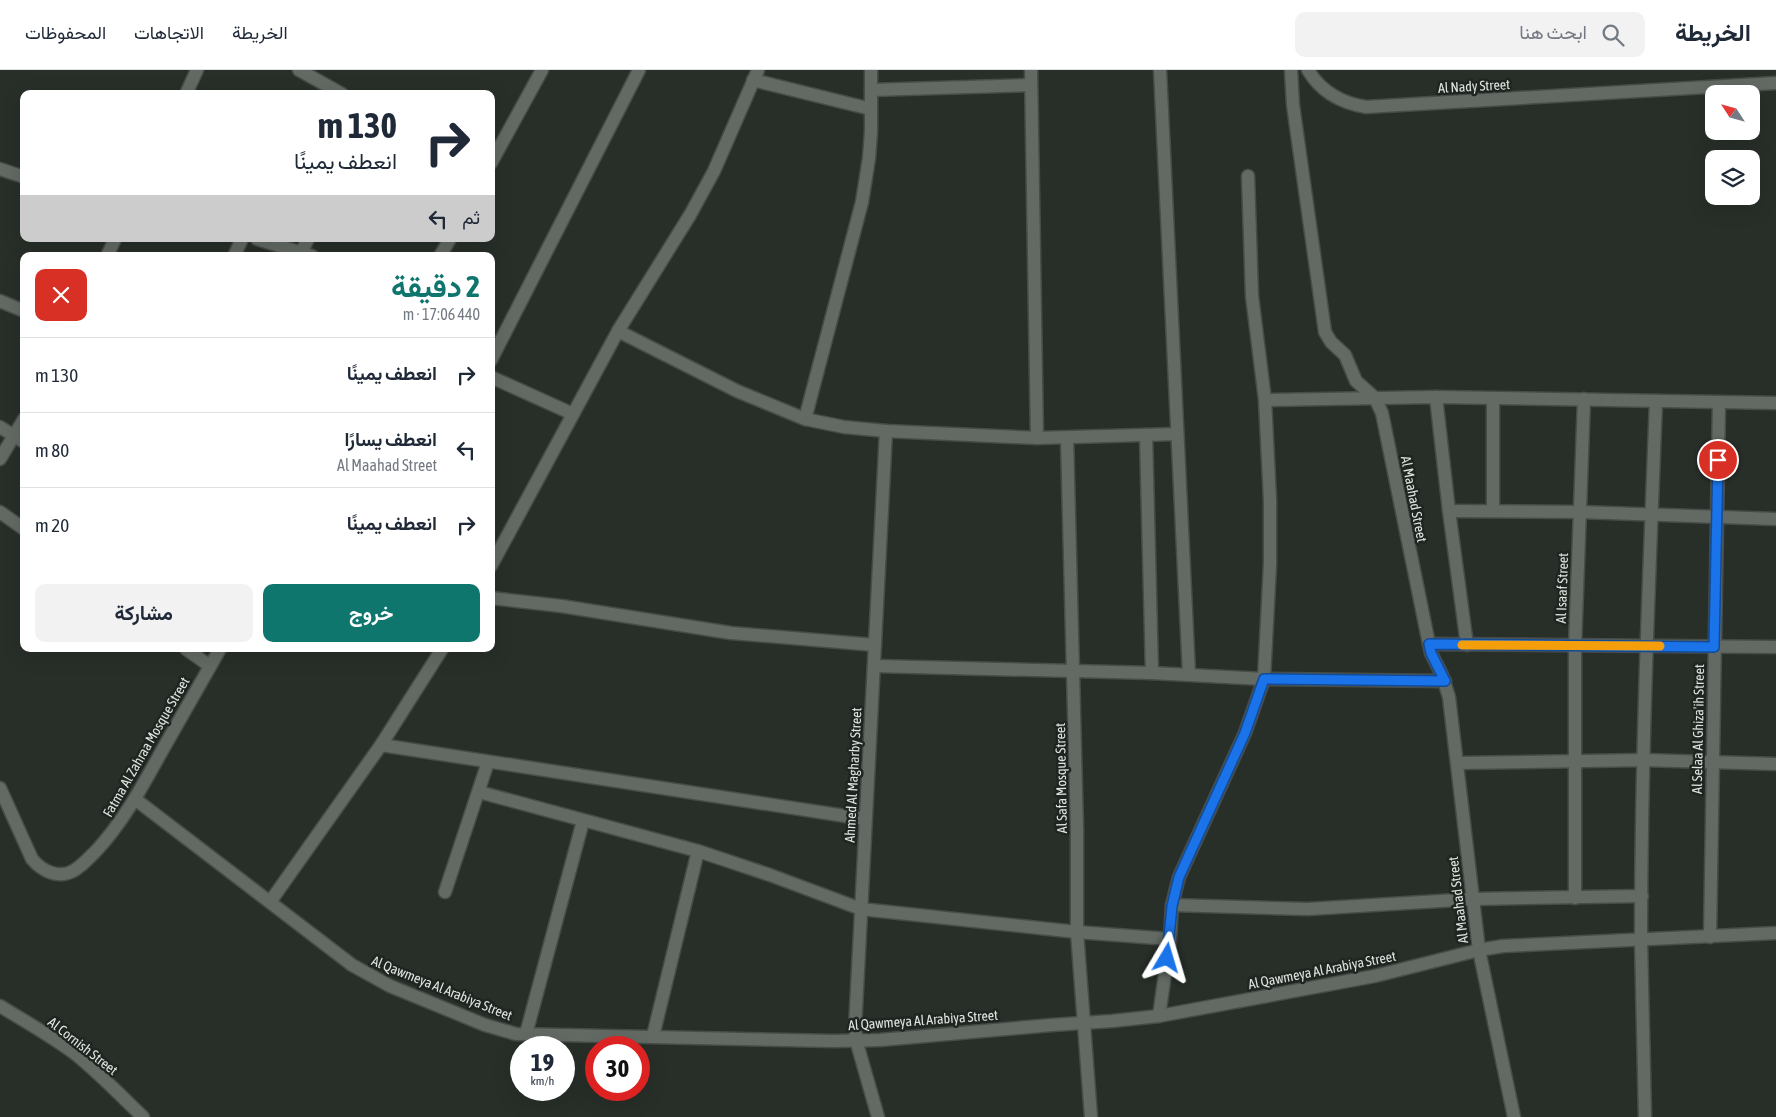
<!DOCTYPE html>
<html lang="ar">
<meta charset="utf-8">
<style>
:root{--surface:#fff;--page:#f2f2f3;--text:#1f2937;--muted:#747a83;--line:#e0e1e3;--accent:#0f766e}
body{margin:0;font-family:"Asap Condensed",Vazirmatn,sans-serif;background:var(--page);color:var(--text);direction:rtl;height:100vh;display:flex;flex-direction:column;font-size:19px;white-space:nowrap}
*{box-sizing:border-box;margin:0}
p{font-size:16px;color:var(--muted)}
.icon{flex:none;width:28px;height:28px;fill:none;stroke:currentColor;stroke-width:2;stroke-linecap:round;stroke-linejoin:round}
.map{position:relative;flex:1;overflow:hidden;direction:ltr}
.side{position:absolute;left:20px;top:182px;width:475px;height:400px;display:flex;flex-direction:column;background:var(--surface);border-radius:10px;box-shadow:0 5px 20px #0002;direction:rtl}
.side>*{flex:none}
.banner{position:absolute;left:20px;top:20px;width:475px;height:152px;border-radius:10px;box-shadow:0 5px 20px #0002;direction:rtl;background:#fff;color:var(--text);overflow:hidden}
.needle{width:32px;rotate:306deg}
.buttons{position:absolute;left:1705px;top:15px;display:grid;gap:10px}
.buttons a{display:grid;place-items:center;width:55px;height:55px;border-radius:10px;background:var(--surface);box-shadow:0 5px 20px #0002;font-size:25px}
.speed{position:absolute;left:510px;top:966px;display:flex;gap:10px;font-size:25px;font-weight:700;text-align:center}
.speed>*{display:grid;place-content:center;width:65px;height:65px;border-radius:50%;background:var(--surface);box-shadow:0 5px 20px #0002;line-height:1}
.speed small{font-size:12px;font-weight:400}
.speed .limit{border:8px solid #d22;background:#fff;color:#111}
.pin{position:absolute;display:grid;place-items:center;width:42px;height:42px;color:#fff;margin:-21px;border:2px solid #fff;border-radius:50%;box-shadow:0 1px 5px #0007}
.me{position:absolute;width:55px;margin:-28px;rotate:7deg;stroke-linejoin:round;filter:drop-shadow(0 0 4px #0008)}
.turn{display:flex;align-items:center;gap:18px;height:105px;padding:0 15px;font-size:22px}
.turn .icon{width:65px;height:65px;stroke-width:2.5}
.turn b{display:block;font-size:35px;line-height:42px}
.then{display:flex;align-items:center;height:48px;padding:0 15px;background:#0003;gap:10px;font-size:19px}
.round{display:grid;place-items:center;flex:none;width:52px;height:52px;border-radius:10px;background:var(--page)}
.overview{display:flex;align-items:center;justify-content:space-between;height:85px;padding:0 15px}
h1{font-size:30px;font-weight:700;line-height:38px;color:var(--accent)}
.primary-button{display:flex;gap:10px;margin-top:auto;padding:10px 15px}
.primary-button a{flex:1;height:58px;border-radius:10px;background:var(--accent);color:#fff;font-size:20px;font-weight:700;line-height:58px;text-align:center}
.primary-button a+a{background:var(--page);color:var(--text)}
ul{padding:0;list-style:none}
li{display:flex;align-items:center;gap:15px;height:75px;padding:0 15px;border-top:1px solid var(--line)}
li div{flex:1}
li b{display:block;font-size:19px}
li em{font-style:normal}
header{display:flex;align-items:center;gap:30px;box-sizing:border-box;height:70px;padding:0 25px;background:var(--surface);border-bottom:1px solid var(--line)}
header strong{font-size:24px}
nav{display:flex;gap:28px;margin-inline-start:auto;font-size:18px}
.search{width:350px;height:45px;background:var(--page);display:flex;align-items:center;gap:12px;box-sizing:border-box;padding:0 18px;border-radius:10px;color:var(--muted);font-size:19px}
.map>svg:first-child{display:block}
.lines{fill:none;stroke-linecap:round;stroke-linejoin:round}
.minor-casing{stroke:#474c48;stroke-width:15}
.minor{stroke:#636a64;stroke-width:12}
.route-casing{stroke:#114b97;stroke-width:12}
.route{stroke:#1a73e8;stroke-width:9}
.slow{stroke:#f59e0b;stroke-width:9}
.labels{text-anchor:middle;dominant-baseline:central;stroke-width:5;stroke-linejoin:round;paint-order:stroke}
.street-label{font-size:14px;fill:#e0e4e0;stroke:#1f2520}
</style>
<header>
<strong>الخريطة</strong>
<div class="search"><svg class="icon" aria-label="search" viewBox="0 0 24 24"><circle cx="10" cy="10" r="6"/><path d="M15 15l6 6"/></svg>ابحث هنا</div>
<nav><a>الخريطة</a><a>الاتجاهات</a><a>المحفوظات</a></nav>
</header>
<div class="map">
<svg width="1776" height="1047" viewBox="0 0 1776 1047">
<rect width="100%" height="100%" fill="#282f29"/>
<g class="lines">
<g class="minor-casing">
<g id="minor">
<polyline points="299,0 342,24"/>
<polyline points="1031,0 1037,368"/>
<polyline points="1160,0 1189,604"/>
<polyline points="1291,0 1293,35 1325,262 1331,272 1345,285 1356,311 1375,328 1382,343 1429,574 1431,583 1442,605 1449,627 1479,880 1514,1047"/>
<path d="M 1308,0 C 1321,22 1341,33 1366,37 L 1776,13"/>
<polyline points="753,10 871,39"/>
<polyline points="871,20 1031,15"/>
<polyline points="186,24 197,0"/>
<polyline points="491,93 542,0"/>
<polyline points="0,99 24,107"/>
<polyline points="257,169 312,186"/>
<polyline points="301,183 308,169"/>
<polyline points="107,186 115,169"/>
<polyline points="234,186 242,169"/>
<polyline points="440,186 450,169"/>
<polyline points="0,231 24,241"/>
<polyline points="618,261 737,321 805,349 844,357 886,361 1037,368 1177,364"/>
<polyline points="491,290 639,0"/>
<polyline points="491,307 573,344"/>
<polyline points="1436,327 1449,441 1467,575"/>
<polyline points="1493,328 1493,441"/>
<polyline points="1265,330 1436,327 1776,333"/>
<polyline points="805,349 862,132 869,88 871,62 871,0"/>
<polyline points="0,357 24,372"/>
<polyline points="1146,365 1152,603"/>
<polyline points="1067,368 1077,759 1077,862 1091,1047"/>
<polyline points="0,389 24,349"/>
<polyline points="1449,441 1580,442 1776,449"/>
<polyline points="0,442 24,459"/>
<polyline points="491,496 618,261 690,145 714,101 758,0"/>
<polyline points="491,528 561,536 731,563 875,575"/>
<polyline points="1429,574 1776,577"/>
<polyline points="186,579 210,596"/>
<polyline points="874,596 1152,603 1264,609 1445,611"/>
<polyline points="381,675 865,749"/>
<polyline points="1457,693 1644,690 1776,694"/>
<path d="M 0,718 L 32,789 C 42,801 58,809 73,801 C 81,797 89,788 96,781 C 124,751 143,715 163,679 C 182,646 201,612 220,579"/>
<polyline points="479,722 698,781 770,805 861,839 1077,862 1170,869"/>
<polyline points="135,729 352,895 390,916 485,955 516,964 834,971 880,970 1052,955 1112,951 1159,946 1375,906 1479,880 1503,876 1776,863"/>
<polyline points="445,822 488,692"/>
<polyline points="1575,828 1575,576 1584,329"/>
<polyline points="270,832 381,675 442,579"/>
<polyline points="1172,835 1308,839 1473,829 1642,826"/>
<polyline points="1710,867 1719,332"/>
<path d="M 0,936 C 26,952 53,967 78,986 C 101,1005 121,1026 143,1047"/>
<polyline points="1159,946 1170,869 1172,835 1179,807 1245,663 1264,609 1270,494 1270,430 1265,330 1252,226 1248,106"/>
<polyline points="526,964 583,751"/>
<polyline points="653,966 698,781"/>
<polyline points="878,1047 856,970 855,958 886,361"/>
<path d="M 1645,1047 C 1644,988 1642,929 1641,870 C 1641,690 1649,510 1656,331"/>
</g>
</g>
<use href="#minor" class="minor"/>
</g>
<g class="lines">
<g class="route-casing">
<polyline id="route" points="1167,888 1172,836 1179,807 1245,663 1264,609 1445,611 1431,583 1429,574 1714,577 1718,390"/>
</g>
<use href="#route" class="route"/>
<polyline class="slow" points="1462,575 1660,576"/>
</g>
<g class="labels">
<g class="street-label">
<text transform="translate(1474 16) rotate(-3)">Al Nady Street</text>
<text transform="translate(1414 429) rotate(79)">Al Maahad Street</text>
<text transform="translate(1562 518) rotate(-88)">Al Isaaf Street</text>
<text transform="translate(1698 659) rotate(-89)">Al Selaa Al Ghiza'ih Street</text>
<text transform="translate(146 677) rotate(-60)">Fatma Al Zahraa Mosque Street</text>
<text transform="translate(853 705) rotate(-87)">Ahmed Al Magharby Street</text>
<text transform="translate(1061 708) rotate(-91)">Al Safa Mosque Street</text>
<text transform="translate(1458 830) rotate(-97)">Al Maahad Street</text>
<text transform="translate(1322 900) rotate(-11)">Al Qawmeya Al Arabiya Street</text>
<text transform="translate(442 918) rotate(22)">Al Qawmeya Al Arabiya Street</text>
<text transform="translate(923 950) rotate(-4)">Al Qawmeya Al Arabiya Street</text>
<text transform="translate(83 976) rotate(38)">Al Cornish Street</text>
</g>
</g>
</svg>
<div class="buttons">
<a><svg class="needle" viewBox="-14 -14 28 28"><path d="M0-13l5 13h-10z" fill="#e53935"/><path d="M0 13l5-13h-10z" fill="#747a83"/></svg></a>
<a><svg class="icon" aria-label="layers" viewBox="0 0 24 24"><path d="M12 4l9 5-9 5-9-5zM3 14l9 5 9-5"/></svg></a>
</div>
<div class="speed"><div>19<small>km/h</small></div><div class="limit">30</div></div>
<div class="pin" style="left:1718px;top:390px;background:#d93025"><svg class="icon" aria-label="arrive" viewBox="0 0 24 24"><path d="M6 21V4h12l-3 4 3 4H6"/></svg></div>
<svg class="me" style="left:1167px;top:888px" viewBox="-20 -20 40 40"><path d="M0-17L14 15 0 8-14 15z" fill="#1a73e8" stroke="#fff" stroke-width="4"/></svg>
<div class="banner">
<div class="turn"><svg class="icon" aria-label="right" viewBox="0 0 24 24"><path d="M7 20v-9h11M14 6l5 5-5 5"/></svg><div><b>130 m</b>انعطف يمينًا</div></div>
<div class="then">ثم<svg class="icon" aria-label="left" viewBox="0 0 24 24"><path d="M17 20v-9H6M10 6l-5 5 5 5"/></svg></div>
</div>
<section class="side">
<div class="overview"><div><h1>2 دقيقة</h1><p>440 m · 17:06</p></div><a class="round" style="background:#d93025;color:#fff"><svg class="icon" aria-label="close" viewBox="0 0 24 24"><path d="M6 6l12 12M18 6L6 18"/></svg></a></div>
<ul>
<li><svg class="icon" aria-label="right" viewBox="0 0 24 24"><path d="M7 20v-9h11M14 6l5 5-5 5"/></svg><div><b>انعطف يمينًا</b></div><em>130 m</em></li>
<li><svg class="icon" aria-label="left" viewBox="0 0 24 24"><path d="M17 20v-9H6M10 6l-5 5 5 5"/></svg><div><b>انعطف يسارًا</b><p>Al Maahad Street</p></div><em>80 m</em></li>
<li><svg class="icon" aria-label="right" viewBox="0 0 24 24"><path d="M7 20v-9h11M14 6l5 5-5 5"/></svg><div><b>انعطف يمينًا</b></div><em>20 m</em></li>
</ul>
<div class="primary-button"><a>خروج</a><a>مشاركة</a></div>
</section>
</div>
